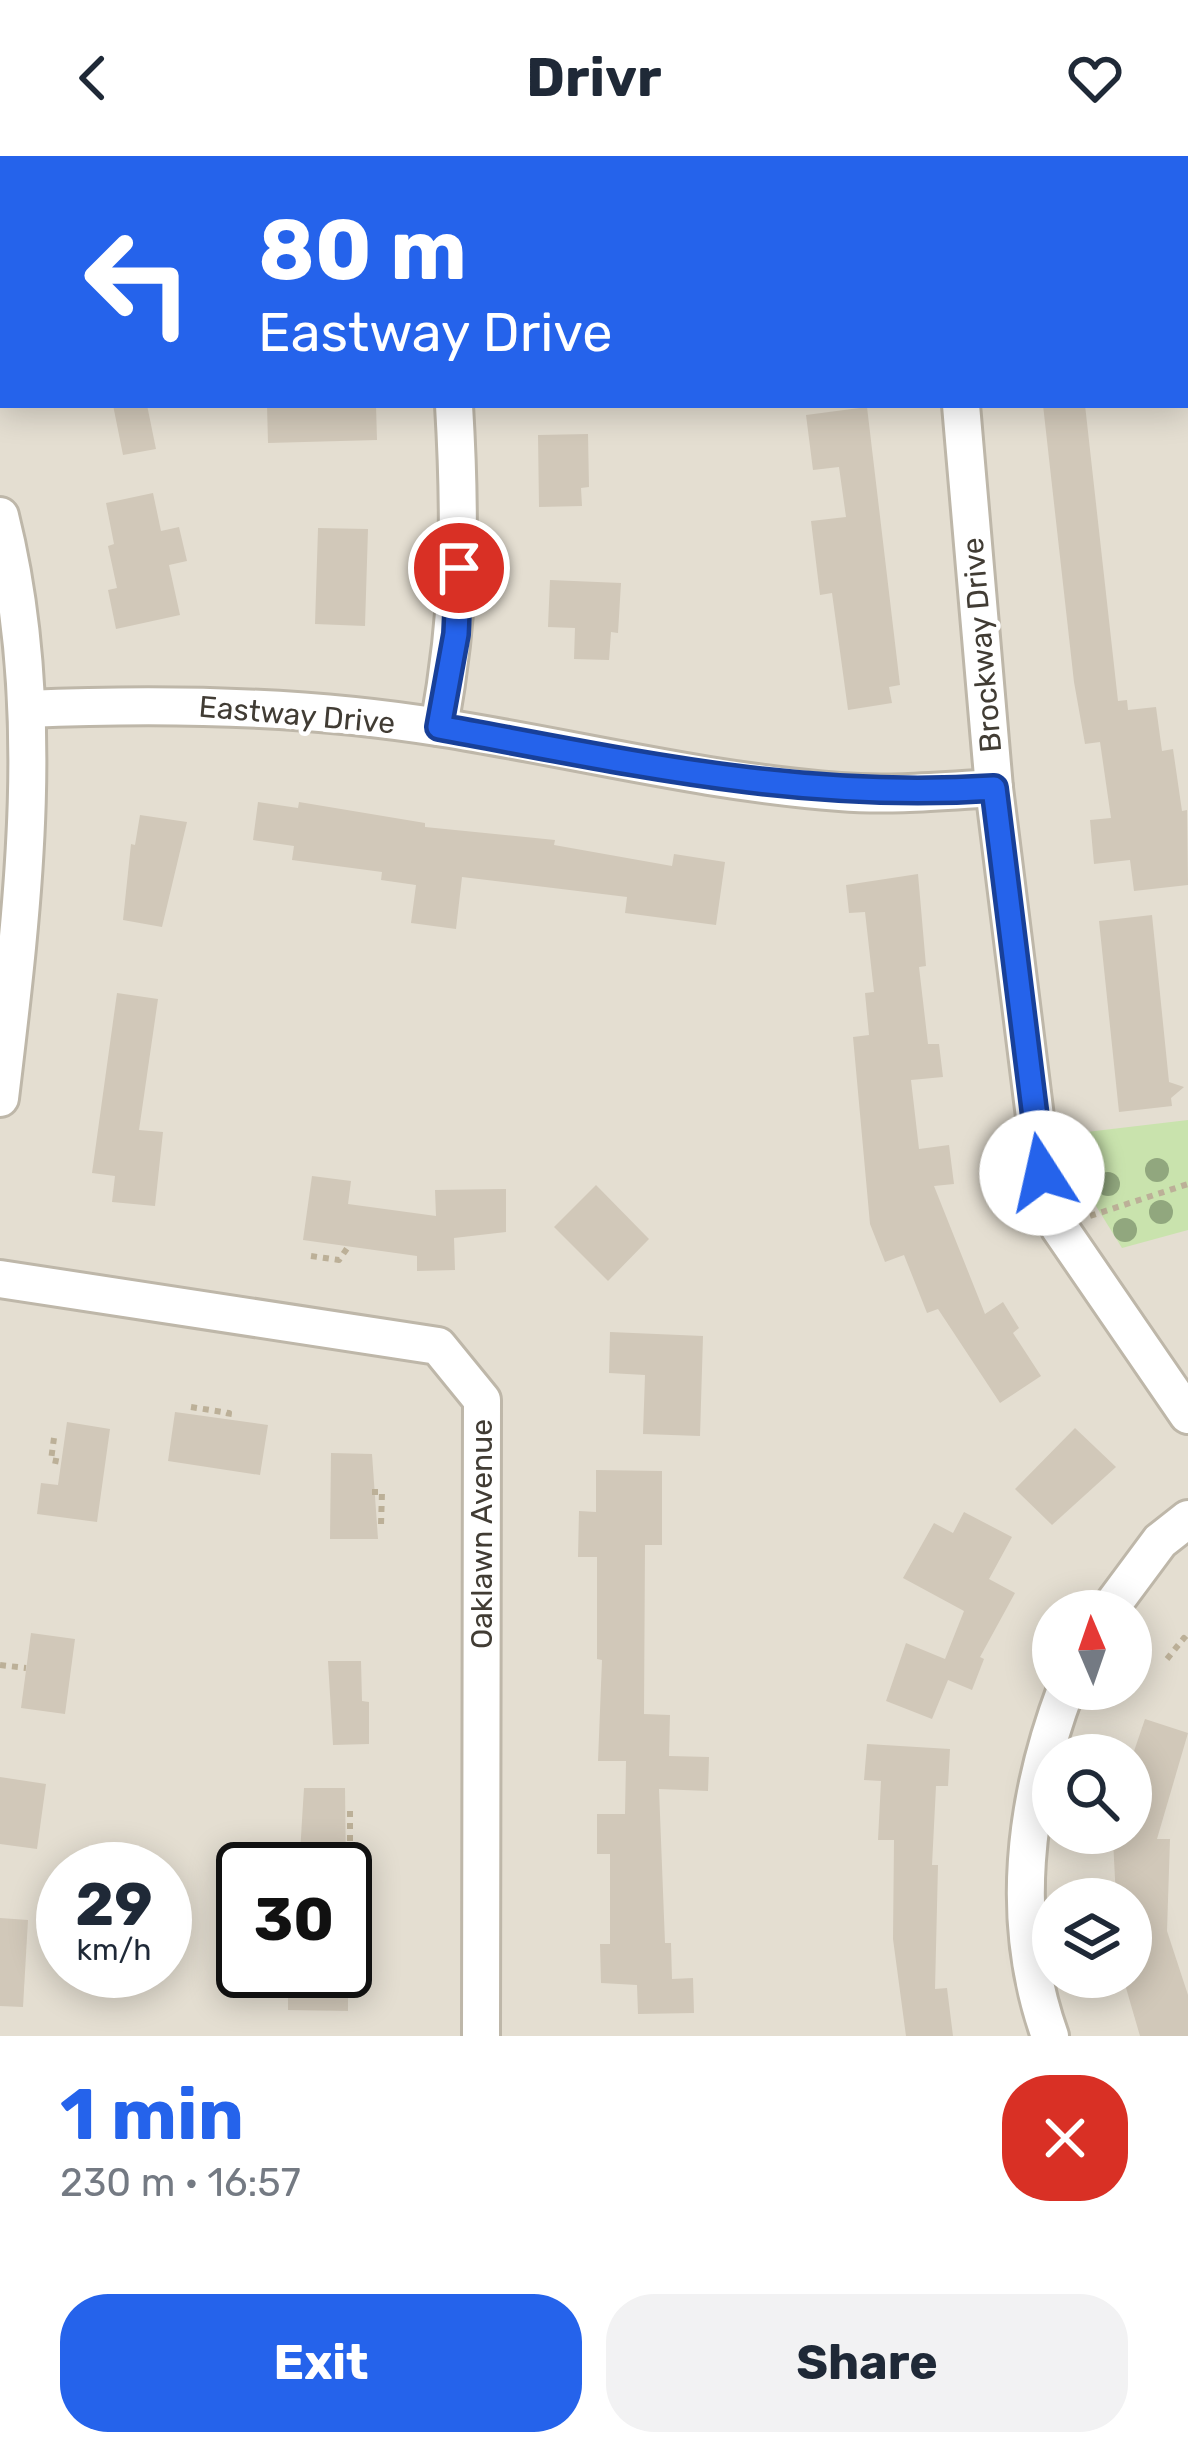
<!DOCTYPE html>
<meta charset="utf-8">
<style>
:root{--surface:#fff;--page:#f2f2f3;--text:#1f2937;--muted:#747a83;--accent:#2563eb}
body{margin:0;font-family:Rubik,sans-serif;background:var(--page);color:var(--text);height:100vh;display:flex;flex-direction:column;font-size:45px;white-space:nowrap}
*{box-sizing:border-box;margin:0}
p{font-size:39px;color:var(--muted)}
.icon{flex:none;width:66px;height:66px;fill:none;stroke:currentColor;stroke-width:2;stroke-linecap:round;stroke-linejoin:round}
.map{position:relative;height:1880px;overflow:hidden}
.side{display:flex;flex-direction:column;background:var(--surface);flex:1}
.side>*{flex:none}
.banner{position:absolute;left:0px;top:0px;width:1188px;height:252px;box-shadow:0 6px 30px #0003;background:#2563eb;color:#fff;overflow:hidden}
.needle{width:78px;rotate:358deg}
.tools{position:absolute;left:1032px;top:1434px;display:grid;gap:24px}
.tools a{display:grid;place-items:center;width:120px;height:120px;border-radius:50%;background:var(--surface);box-shadow:0 6px 30px #0003;font-size:60px}
.speed{position:absolute;left:36px;top:1686px;display:flex;gap:24px;font-size:60px;font-weight:700;text-align:center}
.speed>*{display:grid;place-content:center;width:156px;height:156px;border-radius:50%;background:var(--surface);box-shadow:0 6px 30px #0003;line-height:1}
.speed small{font-size:30px;font-weight:400}
.speed .limit{border:6px solid #111;border-radius:18px;background:#fff;color:#111}
.pin{position:absolute;display:grid;place-items:center;width:102px;height:102px;color:#fff;margin:-51px;border:6px solid #fff;border-radius:50%;box-shadow:0 3px 12px #0007}
.me{position:absolute;width:132px;margin:-66px;rotate:350deg;stroke-linejoin:round;filter:drop-shadow(0 0 9px #0008)}
.turn{display:flex;align-items:center;gap:42px;height:252px;padding:0 60px;font-size:54px}
.turn .icon{width:156px;height:156px;stroke-width:2.5}
.turn b{display:block;font-size:84px;line-height:102px}
.round{display:grid;place-items:center;flex:none;width:126px;height:126px;border-radius:48px;background:var(--page)}
.head{display:flex;align-items:center;justify-content:space-between;height:204px;padding:0 60px}
h1{font-size:72px;font-weight:700;line-height:90px;color:var(--accent)}
.button{display:flex;gap:24px;margin-top:auto;padding:24px 60px}
.button a{flex:1;height:138px;border-radius:48px;background:var(--accent);color:#fff;font-size:48px;font-weight:700;line-height:138px;text-align:center}
.button a+a{background:var(--page);color:var(--text)}
header{display:flex;justify-content:space-between;align-items:center;height:156px;padding:0 60px;background:var(--surface);font-size:54px;font-weight:700}
.map>svg:first-child{display:block}
.residential{fill:#e4ded1;fill-rule:evenodd}
.green{fill:#c9e3ad}
.building{fill:#d1c8b9}
.lines{fill:none;stroke-linecap:round;stroke-linejoin:round}
.minor-casing{stroke:#beb7a9;stroke-width:42}
.path{stroke:#bcb098;stroke-width:6;stroke-dasharray:6 6;stroke-linecap:butt}
.minor{stroke:#fff;stroke-width:36}
.tree{fill:#91a77e}
.route-casing{stroke:#184099;stroke-width:30}
.route{stroke:#2563eb;stroke-width:21}
.labels{text-anchor:middle;dominant-baseline:central;stroke-width:9;stroke-linejoin:round;paint-order:stroke}
.street-label{font-size:30px;fill:#413c34;stroke:#fff}
</style>
<header><svg class="icon" aria-label="back" viewBox="0 0 24 24"><path d="M15 5l-7 7 7 7"/></svg>Drivr<svg class="icon" aria-label="heart" viewBox="0 0 24 24"><path d="M12 20l-8-8c-3-5 5-10 8-4 3-6 11-1 8 4z"/></svg></header>
<div class="map">
<svg width="1188" height="1880" viewBox="0 0 1188 1880">
<rect width="100%" height="100%" fill="#f0ece3"/>
<path class="residential" d="M 0,0 L 1188,0 L 1188,1880 L 0,1880 ZM 3,3 L 1185,3 L 1185,249 L 3,249 ZM 1053,1455 L 1131,1455 L 1131,1533 L 1053,1533 ZM 1053,1599 L 1131,1599 L 1131,1677 L 1053,1677 ZM 63,1713 L 165,1713 L 165,1815 L 63,1815 ZM 243,1713 L 345,1713 L 345,1815 L 243,1815 ZM 1053,1743 L 1131,1743 L 1131,1821 L 1053,1821 Z"/>
<polygon class="green" points="1188,964 1188,1074 1122,1092 1096,1050 1078,977"/>
<g class="building">
<polygon points="113,249 147,249 156,293 123,299"/>
<polygon points="267,249 376,249 377,284 268,287"/>
<polygon points="1043,249 1085,249 1118,545 1127,544 1128,554 1156,551 1162,595 1173,593 1182,655 1187,654 1188,729 1134,735 1130,704 1094,708 1090,664 1111,662 1100,586 1085,588 1074,526"/>
<polygon points="867,251 900,529 889,531 892,547 848,554 832,437 820,439 811,365 846,361 839,311 813,314 806,259"/>
<polygon points="588,278 589,331 581,332 582,350 539,351 538,279"/>
<polygon points="153,337 161,375 179,371 187,405 169,409 180,459 116,473 108,434 117,432 108,390 114,388 106,347"/>
<polygon points="318,372 368,373 365,470 315,468"/>
<polygon points="550,424 621,427 618,477 611,476 609,504 574,503 575,472 548,471"/>
<polygon points="258,646 298,652 299,646 425,667 425,671 555,684 554,689 672,710 674,698 725,706 716,769 625,757 627,741 462,721 456,773 411,767 416,729 381,724 382,716 292,704 294,690 253,684"/>
<polygon points="140,659 187,666 162,771 123,764 131,688 135,689"/>
<polygon points="918,718 926,810 919,811 928,888 939,888 943,921 911,924 919,993 949,989 954,1028 934,1030 985,1158 1003,1146 1019,1172 1013,1177 1041,1220 1000,1247 938,1153 927,1157 904,1099 885,1106 870,1068 853,881 869,879 865,837 874,836 865,756 849,757 846,729"/>
<polygon points="1152,759 1169,926 1184,931 1171,942 1172,950 1119,956 1099,765"/>
<polygon points="117,837 158,843 139,974 163,976 155,1050 112,1046 115,1020 92,1017"/>
<polygon points="312,1020 351,1025 348,1048 436,1060 435,1034 506,1033 506,1076 454,1082 455,1114 417,1115 417,1100 303,1084"/>
<polygon points="596,1029 649,1083 608,1125 554,1071"/>
<polygon points="610,1176 703,1180 700,1280 643,1278 645,1219 609,1217"/>
<polygon points="175,1256 268,1269 260,1319 168,1305"/>
<polygon points="67,1266 110,1273 97,1366 37,1358 41,1327 58,1329"/>
<polygon points="1075,1272 1116,1311 1052,1369 1015,1333"/>
<polygon points="331,1297 372,1298 378,1383 330,1383"/>
<polygon points="596,1314 662,1315 662,1389 645,1389 644,1558 670,1559 669,1600 709,1601 708,1635 659,1633 665,1787 671,1787 672,1823 693,1822 694,1857 638,1858 637,1829 601,1827 600,1788 610,1788 610,1698 597,1698 597,1658 625,1658 626,1605 598,1605 602,1504 597,1503 597,1401 578,1401 579,1355 596,1356"/>
<polygon points="964,1356 1012,1381 989,1423 1015,1437 980,1501 984,1503 972,1534 948,1524 932,1563 886,1545 906,1487 945,1503 964,1455 903,1422 934,1367 953,1377"/>
<polygon points="31,1477 75,1483 65,1558 21,1552"/>
<polygon points="328,1505 361,1505 362,1545 369,1546 369,1588 333,1589"/>
<polygon points="1145,1563 1188,1577 1157,1683 1170,1683 1167,1775 1188,1839 1188,1880 1140,1880 1124,1825 1131,1821 1131,1743 1116,1743 1113,1683 1131,1683 1131,1604"/>
<polygon points="867,1588 950,1593 948,1630 936,1630 932,1709 938,1709 935,1833 947,1832 953,1880 906,1880 893,1783 894,1684 878,1684 881,1625 864,1624"/>
<polygon points="0,1621 46,1628 37,1693 0,1688"/>
<polygon points="304,1632 345,1632 346,1713 299,1713"/>
<polygon points="0,1762 28,1764 23,1851 0,1850"/>
<polygon points="288,1815 333,1815 333,1825 348,1825 348,1855 288,1854"/>
</g>
<g class="lines">
<g class="minor-casing">
<g id="minor">
<polyline points="440,0 440,3"/>
<polyline points="981,3 982,0"/>
<polyline points="961,249 994,632 1042,1017 1059,1071 1188,1259"/>
<path d="M 0,360 C 48,551 23,750 0,942"/>
<path d="M 27,553 C 162,547 311,550 444,572 C 576,593 706,626 840,636 C 891,640 943,635 994,632"/>
<path d="M 439,571 C 460,454 461,367 454,249"/>
<polyline points="0,1123 438,1190 482,1244 481,1880"/>
<polyline points="1108,1455 1160,1385 1188,1363"/>
<path d="M 1050,1880 C 1009,1766 1024,1644 1066,1533"/>
</g>
</g>
<g class="path">
<polyline points="1090,1060 1188,1028"/>
<polyline points="311,1100 339,1104 348,1091"/>
<polyline points="191,1251 229,1257 228,1263"/>
<polyline points="54,1282 51,1304 61,1306"/>
<polyline points="372,1336 382,1336 381,1369"/>
<polyline points="1167,1503 1184,1482 1188,1486"/>
<polyline points="0,1509 26,1512"/>
<polyline points="343,1691 350,1690 350,1651"/>
<polyline points="333,1822 343,1821 343,1815"/>
</g>
<use href="#minor" class="minor"/>
</g>
<g class="tree">
<circle cx="1157" cy="1014" r="12"/>
<circle cx="1108" cy="1028" r="12"/>
<circle cx="1161" cy="1056" r="12"/>
<circle cx="1125" cy="1074" r="12"/>
</g>
<g class="lines">
<g class="route-casing">
<path id="route" d="M 459,412 L 456,478 L 439,571 C 630,606 799,645 994,632 L 1042,1017"/>
</g>
<use href="#route" class="route"/>
</g>
<g class="labels">
<g class="street-label">
<text transform="translate(982 489) rotate(-95)">Brockway Drive</text>
<text transform="translate(297 559) rotate(5)">Eastway Drive</text>
<text transform="translate(482 1378) rotate(-90)">Oaklawn Avenue</text>
</g>
</g>
</svg>
<div class="tools">
<a><svg class="needle" viewBox="-14 -14 28 28"><path d="M0-13l5 13h-10z" fill="#e53935"/><path d="M0 13l5-13h-10z" fill="#747a83"/></svg></a>
<a><svg class="icon" aria-label="search" viewBox="0 0 24 24"><circle cx="10" cy="10" r="6"/><path d="M15 15l6 6"/></svg></a>
<a><svg class="icon" aria-label="layers" viewBox="0 0 24 24"><path d="M12 4l9 5-9 5-9-5zM3 14l9 5 9-5"/></svg></a>
</div>
<div class="speed"><div>29<small>km/h</small></div><div class="limit">30</div></div>
<div class="pin" style="left:459px;top:412px;background:#d93025"><svg class="icon" aria-label="arrive" viewBox="0 0 24 24"><path d="M6 21V4h12l-3 4 3 4H6"/></svg></div>
<svg class="me" style="left:1042px;top:1017px" viewBox="-20 -20 40 40"><circle r="19" fill="#fff"/><path d="M0-13L10 11 0 6-10 11z" fill="#2563eb"/></svg>
<div class="banner">
<div class="turn"><svg class="icon" aria-label="left" viewBox="0 0 24 24"><path d="M17 20v-9H6M10 6l-5 5 5 5"/></svg><div><b>80 m</b>Eastway Drive</div></div>
</div>
</div>
<section class="side">
<div class="head"><div><h1>1 min</h1><p>230 m · 16:57</p></div><a class="round" style="background:#d93025;color:#fff"><svg class="icon" aria-label="close" viewBox="0 0 24 24"><path d="M6 6l12 12M18 6L6 18"/></svg></a></div>
<div class="button"><a>Exit</a><a>Share</a></div>
</section>
